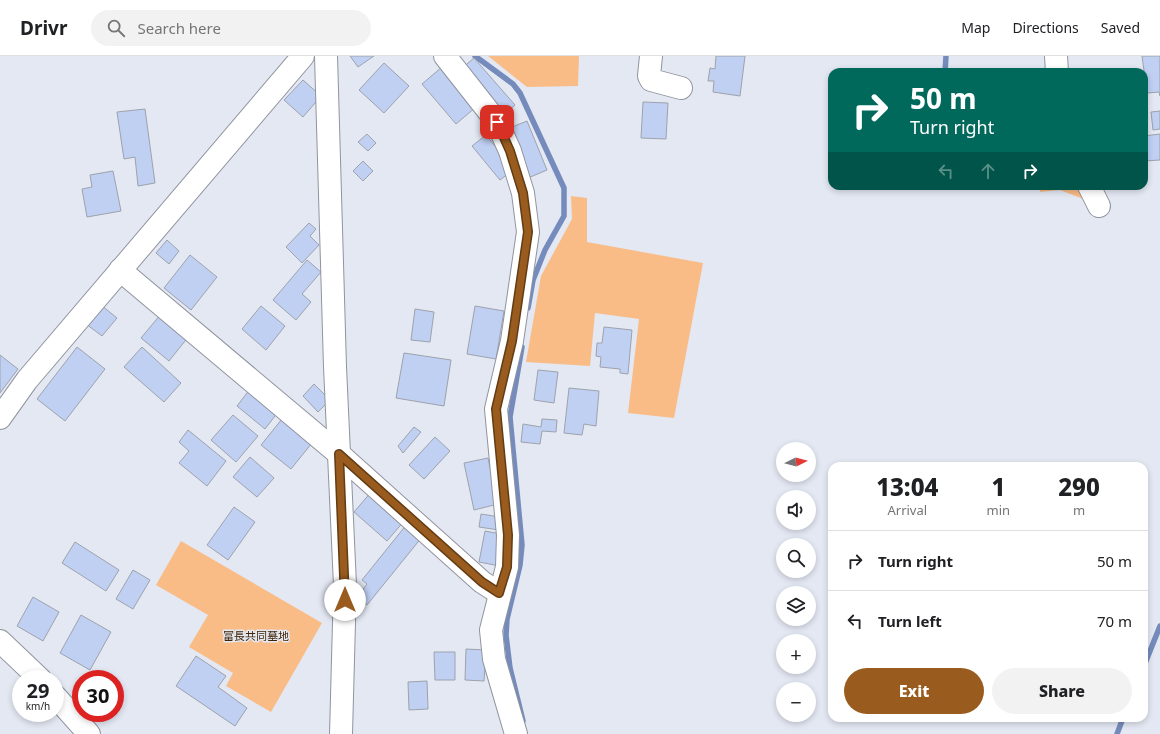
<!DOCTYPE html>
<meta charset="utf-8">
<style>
:root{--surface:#fff;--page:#f2f2f2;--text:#202124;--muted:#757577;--line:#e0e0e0;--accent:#995c1e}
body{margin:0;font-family:"Noto Sans","Noto Sans JP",sans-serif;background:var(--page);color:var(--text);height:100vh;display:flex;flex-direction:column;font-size:15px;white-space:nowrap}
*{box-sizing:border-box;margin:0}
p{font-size:13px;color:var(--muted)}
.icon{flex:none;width:22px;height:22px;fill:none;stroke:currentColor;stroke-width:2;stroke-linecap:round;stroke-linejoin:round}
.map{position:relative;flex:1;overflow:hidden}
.sheet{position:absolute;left:828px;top:406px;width:320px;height:260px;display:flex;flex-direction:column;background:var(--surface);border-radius:12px;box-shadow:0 2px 6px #0003}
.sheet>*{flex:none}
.top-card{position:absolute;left:828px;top:12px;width:320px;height:122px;border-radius:12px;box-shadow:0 2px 6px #0003;background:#00695c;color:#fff;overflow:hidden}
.needle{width:26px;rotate:84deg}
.controls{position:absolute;left:776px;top:386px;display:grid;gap:8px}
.controls a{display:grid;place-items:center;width:40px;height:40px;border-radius:50%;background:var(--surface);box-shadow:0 2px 6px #0003;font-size:20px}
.speed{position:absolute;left:12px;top:614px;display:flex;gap:8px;font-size:20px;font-weight:700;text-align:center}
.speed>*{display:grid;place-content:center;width:52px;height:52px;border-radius:50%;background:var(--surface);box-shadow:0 2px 6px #0003;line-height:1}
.speed small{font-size:10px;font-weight:400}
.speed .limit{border:6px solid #d22;background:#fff;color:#111}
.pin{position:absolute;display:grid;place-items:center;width:34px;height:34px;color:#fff;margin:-17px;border-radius:8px;box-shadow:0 2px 6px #0006}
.me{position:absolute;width:44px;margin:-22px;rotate:0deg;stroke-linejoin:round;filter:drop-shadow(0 0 3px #0008)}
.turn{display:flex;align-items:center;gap:14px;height:84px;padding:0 16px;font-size:18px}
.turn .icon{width:52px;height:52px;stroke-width:2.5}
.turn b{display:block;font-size:28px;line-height:34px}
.lanes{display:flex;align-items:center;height:38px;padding:0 16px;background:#0003;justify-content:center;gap:20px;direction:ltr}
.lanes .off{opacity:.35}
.eta{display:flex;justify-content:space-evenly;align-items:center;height:68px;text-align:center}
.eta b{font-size:24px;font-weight:800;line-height:28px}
.primary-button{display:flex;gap:8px;margin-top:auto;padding:8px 16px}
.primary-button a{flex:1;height:46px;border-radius:24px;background:var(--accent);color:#fff;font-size:16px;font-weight:800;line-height:46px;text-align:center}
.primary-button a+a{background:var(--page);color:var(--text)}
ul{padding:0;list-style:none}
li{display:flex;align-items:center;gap:12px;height:60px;padding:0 16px;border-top:1px solid var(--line)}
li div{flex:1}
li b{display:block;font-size:15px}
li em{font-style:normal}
header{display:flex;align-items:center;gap:24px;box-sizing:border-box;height:56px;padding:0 20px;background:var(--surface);border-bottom:1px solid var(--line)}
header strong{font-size:19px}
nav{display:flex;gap:22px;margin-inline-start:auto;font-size:14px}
.search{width:280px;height:36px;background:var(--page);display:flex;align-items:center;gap:10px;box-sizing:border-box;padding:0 14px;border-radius:22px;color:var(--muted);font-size:15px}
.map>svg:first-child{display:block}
.green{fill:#f9bc87}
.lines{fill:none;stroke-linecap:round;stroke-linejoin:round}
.stream{stroke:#758bbc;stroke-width:5.5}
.building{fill:#c0d0f3;stroke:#9da2ac}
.minor-casing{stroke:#90949e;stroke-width:24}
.minor{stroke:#fff;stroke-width:22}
.route-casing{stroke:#633c14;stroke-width:10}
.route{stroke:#995c1e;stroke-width:7}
.labels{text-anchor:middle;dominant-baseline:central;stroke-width:3;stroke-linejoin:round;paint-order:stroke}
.park-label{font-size:11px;fill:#412202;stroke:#e3e8f3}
</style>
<header>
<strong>Drivr</strong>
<div class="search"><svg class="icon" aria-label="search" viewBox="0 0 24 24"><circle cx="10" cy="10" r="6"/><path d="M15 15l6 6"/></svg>Search here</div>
<nav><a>Map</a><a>Directions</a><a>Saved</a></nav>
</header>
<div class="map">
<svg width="1160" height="678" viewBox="0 0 1160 678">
<rect width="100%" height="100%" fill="#e3e8f3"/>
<g class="green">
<polygon points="488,0 579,0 578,30 527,31"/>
<polygon points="1040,130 1080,130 1091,146 1060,134 1040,136"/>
<polygon points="571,140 587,142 587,186 703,207 674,362 628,357 639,263 595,257 590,310 526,306 541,220 572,163"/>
<polygon points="181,485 322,567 271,656 226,630 233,617 189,591 208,559 156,529"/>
</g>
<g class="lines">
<g class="stream">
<polyline points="475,0 513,28 520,37 564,132 564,160 545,194 533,224 528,252"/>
<polyline points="945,16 946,0"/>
<polyline points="522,291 510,361 522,489 520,509 507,563 506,579 510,612 523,665"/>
<polyline points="1144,610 1160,570"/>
<polyline points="1117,678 1123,662"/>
</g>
</g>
<g class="building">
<polygon points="350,0 374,0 358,11"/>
<polygon points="716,0 745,0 740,40 713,36 714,25 708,25 710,12 715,13"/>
<polygon points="1142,0 1160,0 1160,40 1159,36 1147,37"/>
<polygon points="474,2 515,49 503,60 461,13"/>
<polygon points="384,7 409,30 384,57 359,34"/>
<polygon points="442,11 476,51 456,68 422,28"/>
<polygon points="303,24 321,40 303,61 284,44"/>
<polygon points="643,46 668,47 666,83 641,82"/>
<polygon points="145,53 155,127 138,130 135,101 124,103 117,56"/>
<polygon points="1160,55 1160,73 1153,74 1151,56"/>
<polygon points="527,65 547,114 528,122 507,73"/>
<polygon points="367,78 376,87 368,95 358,86"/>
<polygon points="1160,78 1160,104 1144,105 1144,80"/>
<polygon points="486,79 514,113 500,124 472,90"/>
<polygon points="363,105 373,115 363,125 353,115"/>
<polygon points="113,115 121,155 87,161 82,133 92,131 90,119"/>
<polygon points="309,167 316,173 310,180 319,189 302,207 286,191"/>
<polygon points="167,184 179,195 169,208 156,197"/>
<polygon points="190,199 217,221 191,254 164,232"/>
<polygon points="307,204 321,216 302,238 311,246 296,264 273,244"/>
<polygon points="101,249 117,262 102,280 86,268"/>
<polygon points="261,250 285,270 266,294 242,273"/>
<polygon points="475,250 504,255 496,303 467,298"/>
<polygon points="415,253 434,256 430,286 411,284"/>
<polygon points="161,258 189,280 169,305 141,282"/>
<polygon points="604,271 632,274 628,318 620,317 620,313 600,311 601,301 596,300 597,287 602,287"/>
<polygon points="77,291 105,313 65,365 37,343"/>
<polygon points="142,291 181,327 164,346 124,311"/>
<polygon points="404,297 451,304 444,350 396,342"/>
<polygon points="0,299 18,313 0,337"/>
<polygon points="538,314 558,316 554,347 534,344"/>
<polygon points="314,328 330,344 318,356 303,340"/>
<polygon points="569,332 599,335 596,370 584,368 582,379 564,377"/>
<polygon points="250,333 278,356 265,373 237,350"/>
<polygon points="233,359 258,380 236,406 211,384"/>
<polygon points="282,363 312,387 291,413 261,389"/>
<polygon points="542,363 557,364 556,376 542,375 540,388 521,386 523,368 541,371"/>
<polygon points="414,371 421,376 403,397 398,390"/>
<polygon points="188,374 226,405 207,430 179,407 189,395 179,386"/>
<polygon points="435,381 450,395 424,423 409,409"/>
<polygon points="250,401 274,422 257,441 233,421"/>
<polygon points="488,402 498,448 474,454 464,407"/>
<polygon points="372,435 405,464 387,485 354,456"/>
<polygon points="234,451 255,466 228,504 207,489"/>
<polygon points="481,458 500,461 499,474 479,471"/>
<polygon points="407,468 422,481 367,549 357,541 367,528 362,524"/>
<polygon points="485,475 506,479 500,510 479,506"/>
<polygon points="75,486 119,514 106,535 62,507"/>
<polygon points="133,514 150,524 133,553 116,543"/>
<polygon points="33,541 59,556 43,585 17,570"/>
<polygon points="81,559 111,576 90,614 60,597"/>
<polygon points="466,593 486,594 484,625 465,624"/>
<polygon points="434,596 455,596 455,624 435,624"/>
<polygon points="196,600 226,620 218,631 247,652 235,670 176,630"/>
<polygon points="427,625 428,653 409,654 408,626"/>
</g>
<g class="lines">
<g class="minor-casing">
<g id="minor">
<polyline points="326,0 335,311 345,529 341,678"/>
<polyline points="445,0 497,66 510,95 523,137 528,176 512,285 496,353 508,479 507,511 491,574 494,603 516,678"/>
<polyline points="651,0 649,20 651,24 681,32"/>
<polyline points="1056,0 1057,16"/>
<polyline points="1089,130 1099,150"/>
<polyline points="120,214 339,398 482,526 499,537"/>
<polyline points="0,362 27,324 303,0"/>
<polyline points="0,585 40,623"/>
<polyline points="55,640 89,678"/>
</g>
</g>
<use href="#minor" class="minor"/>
</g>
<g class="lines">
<g class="route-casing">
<polyline id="route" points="345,544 339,398 482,526 499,537 507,511 508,479 496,353 512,285 528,176 523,137 510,95 497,66"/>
</g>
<use href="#route" class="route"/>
</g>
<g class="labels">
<g class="park-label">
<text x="256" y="579">富長共同墓地</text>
</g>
</g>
</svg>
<div class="controls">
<a><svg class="needle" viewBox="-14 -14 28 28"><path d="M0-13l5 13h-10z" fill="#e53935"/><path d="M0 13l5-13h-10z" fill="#757577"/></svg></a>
<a><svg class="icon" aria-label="sound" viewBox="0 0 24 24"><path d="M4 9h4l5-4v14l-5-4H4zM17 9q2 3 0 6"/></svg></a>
<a><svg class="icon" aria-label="search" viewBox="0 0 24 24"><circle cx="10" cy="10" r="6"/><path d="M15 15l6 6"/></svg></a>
<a><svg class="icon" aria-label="layers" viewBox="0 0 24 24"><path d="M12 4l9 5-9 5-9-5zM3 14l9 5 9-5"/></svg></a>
<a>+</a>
<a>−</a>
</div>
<div class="speed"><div>29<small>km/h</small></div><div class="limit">30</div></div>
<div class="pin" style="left:497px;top:66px;background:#d93025"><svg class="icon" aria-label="arrive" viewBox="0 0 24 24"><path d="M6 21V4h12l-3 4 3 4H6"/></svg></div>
<svg class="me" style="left:345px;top:544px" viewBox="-20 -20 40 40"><circle r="19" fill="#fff"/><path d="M0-13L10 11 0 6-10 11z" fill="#995c1e"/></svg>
<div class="top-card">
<div class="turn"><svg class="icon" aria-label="right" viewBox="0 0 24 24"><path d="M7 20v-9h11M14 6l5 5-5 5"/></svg><div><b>50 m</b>Turn right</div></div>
<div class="lanes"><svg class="icon off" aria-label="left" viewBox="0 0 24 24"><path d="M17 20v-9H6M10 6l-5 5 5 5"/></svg><svg class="icon off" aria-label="ahead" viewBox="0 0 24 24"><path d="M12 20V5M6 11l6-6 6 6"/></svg><svg class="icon" aria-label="right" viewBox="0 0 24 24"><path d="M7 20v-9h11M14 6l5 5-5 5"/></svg></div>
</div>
<section class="sheet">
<div class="eta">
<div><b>13:04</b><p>Arrival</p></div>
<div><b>1</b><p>min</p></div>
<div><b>290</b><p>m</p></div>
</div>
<ul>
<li><svg class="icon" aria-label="right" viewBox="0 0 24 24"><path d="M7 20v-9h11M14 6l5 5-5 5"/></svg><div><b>Turn right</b></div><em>50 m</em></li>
<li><svg class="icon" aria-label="left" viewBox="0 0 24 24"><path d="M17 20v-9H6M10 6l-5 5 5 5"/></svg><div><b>Turn left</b></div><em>70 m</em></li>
</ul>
<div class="primary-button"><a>Exit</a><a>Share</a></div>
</section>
</div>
